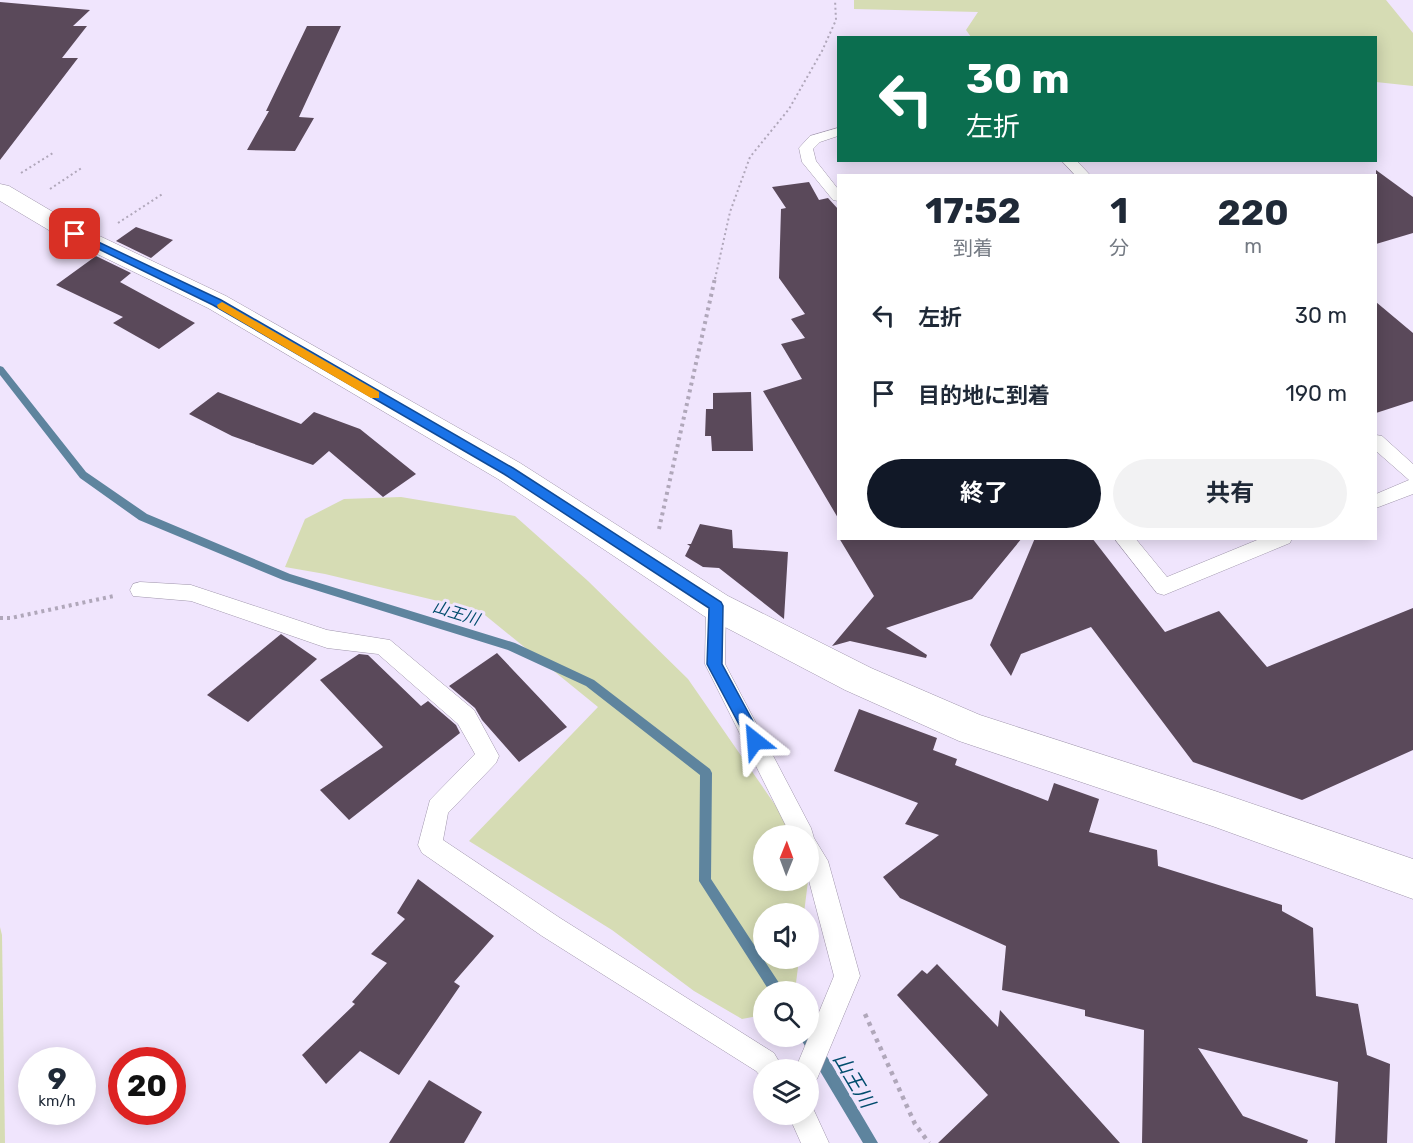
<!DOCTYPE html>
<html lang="ja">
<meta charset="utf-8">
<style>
:root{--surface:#fff;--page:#f2f2f3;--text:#1f2937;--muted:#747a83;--accent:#111827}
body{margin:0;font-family:Rubik,"Noto Sans JP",sans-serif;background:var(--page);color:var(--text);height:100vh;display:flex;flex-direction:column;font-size:22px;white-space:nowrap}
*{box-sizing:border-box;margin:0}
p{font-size:20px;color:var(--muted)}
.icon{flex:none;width:33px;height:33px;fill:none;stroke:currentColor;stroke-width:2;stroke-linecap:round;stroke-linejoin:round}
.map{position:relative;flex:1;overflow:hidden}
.side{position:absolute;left:837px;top:174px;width:540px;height:366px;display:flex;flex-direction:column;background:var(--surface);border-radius:0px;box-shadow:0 3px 15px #0003}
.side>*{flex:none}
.guide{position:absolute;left:837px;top:36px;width:540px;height:126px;border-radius:0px;box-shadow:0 3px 15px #0003;background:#0b6e4f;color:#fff;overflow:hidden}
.needle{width:39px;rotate:1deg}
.buttons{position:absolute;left:753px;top:825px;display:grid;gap:12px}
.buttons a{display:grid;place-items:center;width:66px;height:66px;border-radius:50%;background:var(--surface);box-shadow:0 3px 15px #0003;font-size:30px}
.speed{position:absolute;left:18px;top:1047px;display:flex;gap:12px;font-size:30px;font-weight:700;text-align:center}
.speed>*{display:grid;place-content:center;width:78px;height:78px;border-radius:50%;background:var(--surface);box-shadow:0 3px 15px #0003;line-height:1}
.speed small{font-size:15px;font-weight:400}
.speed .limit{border:9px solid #d22;background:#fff;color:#111}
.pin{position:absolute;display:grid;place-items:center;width:51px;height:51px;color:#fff;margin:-26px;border-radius:12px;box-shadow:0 3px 9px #0006}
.me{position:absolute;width:66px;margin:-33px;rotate:332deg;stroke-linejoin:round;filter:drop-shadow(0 0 4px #0008)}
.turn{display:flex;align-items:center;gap:21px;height:126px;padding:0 30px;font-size:27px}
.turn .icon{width:78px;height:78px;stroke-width:2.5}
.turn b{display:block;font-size:42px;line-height:51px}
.eta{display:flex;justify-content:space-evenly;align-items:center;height:102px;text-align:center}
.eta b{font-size:36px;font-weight:700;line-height:42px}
.cta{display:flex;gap:12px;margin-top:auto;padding:12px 30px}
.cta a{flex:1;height:69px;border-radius:36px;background:var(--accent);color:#fff;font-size:24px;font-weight:700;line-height:69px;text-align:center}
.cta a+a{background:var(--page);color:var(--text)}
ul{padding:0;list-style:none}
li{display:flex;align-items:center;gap:18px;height:78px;padding:0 30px}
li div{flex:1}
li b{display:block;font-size:22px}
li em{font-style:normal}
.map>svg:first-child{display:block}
.green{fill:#d6dcb4}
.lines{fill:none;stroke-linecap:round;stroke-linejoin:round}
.stream{fill:#5e849e;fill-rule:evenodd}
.building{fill:#5a495a}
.service-casing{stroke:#a096ac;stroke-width:1}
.tertiary-casing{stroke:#a096ac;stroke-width:1}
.path-far2{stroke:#b0a7ba;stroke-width:2;stroke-dasharray:2 3;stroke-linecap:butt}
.path-far1{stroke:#b0a7ba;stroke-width:4;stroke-dasharray:3 4;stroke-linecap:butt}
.path{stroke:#b0a7ba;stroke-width:4.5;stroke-dasharray:4 5;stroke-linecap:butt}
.service{fill:#fff;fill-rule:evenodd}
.tertiary{fill:#fff;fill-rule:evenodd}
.route{fill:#1a73e8;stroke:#114b97;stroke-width:1.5}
.slow{fill:#f59e0b}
.labels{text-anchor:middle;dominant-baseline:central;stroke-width:6;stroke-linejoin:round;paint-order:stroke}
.water-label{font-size:16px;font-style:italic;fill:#004c6d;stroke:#f0e5fd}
.near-water-label{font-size:20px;font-style:italic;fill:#004c6d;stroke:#f0e5fd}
</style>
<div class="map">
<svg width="1413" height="1143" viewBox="0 0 1413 1143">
<rect width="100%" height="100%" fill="#f0e5fd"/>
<g class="green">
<polygon points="854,0 1386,0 1413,33 1413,86 1376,82 1376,38 971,37 966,30 978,12 854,9"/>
<polygon points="401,497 515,516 588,581 688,679 796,835 764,836 764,880 808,881 804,913 764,914 764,958 799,959 795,991 764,992 763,1015 742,1019 694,991 612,930 469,841 598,707 480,611 325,574 285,567 305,519 344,499"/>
<polygon points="0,927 2,935 5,1143 0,1143"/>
</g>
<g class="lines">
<g class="stream">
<polygon points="0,366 3,367 86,472 147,514 290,574 515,643 594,680 710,769 712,773 711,879 785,992 770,992 699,881 700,775 586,686 508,650 283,580 139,520 80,478 0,375"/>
<polygon points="808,1030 812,1031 878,1143 863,1143 802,1041 800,1036 808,1036"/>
</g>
</g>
<g class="building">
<polygon points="0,2 90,10 73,26 87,26 62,58 78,58 0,160"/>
<polygon points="307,26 341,26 299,117 314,118 295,151 247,150 269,111 266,111"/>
<polygon points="1376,170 1413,197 1413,233 1376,244"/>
<polygon points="809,182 819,200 828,198 838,209 838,518 763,391 802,379 781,344 805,338 791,319 805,314 779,278 781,209 786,208 772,187"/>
<polygon points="136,227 173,240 151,258 116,241"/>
<polygon points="96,256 131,273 120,282 195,323 159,349 113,323 123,317 56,285"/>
<polygon points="1376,302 1413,333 1413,401 1376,413"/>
<polygon points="218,392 301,424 314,412 360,429 416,474 383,497 329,451 313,465 232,436 189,414"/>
<polygon points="751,392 753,451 712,451 711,436 705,436 706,409 713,409 713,393"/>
<polygon points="700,524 732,530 733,548 788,552 784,619 719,568 703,567 685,556 690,546 687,544 691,544"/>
<polygon points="839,538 1022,538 972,599 886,628 927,655 926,658 850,641 832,646 874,596"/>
<polygon points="1035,538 1092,538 1165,632 1219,611 1267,667 1413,608 1413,750 1302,800 1193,762 1091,627 1021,654 1011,676 990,645"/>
<polygon points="281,634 317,659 248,722 207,695"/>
<polygon points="497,653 567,727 519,762 482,720 475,708 449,686"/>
<polygon points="359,654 368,655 421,706 428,701 456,725 460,733 349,820 320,790 383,747 320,680"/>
<polygon points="859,709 937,738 933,750 957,759 955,765 1048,801 1054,783 1099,799 1089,832 1157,850 1158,866 1282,905 1282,911 1313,928 1316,996 1358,1004 1367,1055 1390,1064 1387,1143 1335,1143 1338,1082 1198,1048 1243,1116 1308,1140 1307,1143 1142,1143 1144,1030 1085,1016 1085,1010 1002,990 1006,946 900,898 883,877 939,835 905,824 918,803 834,771"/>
<polygon points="418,879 494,936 454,982 460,986 399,1075 360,1051 326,1084 302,1055 355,1004 352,1002 387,963 371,954 405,919 397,913"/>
<polygon points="937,964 998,1027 1000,1010 1120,1143 938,1143 988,1095 897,995 922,970 927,974"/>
<polygon points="429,1080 482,1112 464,1143 389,1143"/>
</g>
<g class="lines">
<g class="service-casing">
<g id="service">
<polygon points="838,128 838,136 820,142 813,149 816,161 838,189 838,201 833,200 802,162 799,148 810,136"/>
<polygon points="1061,160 1076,160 1091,176 1076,176"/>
<polygon points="1376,435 1382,436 1413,464 1413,494 1376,508 1376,494 1409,480 1376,451"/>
<polygon points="1114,538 1135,538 1167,577 1262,538 1292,538 1290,543 1164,595 1157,593"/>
<polygon points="140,582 191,585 327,630 390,640 474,710 499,756 496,763 448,813 443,840 560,918 774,1053 784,1070 764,1070 764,1080 756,1071 542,936 422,853 418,845 430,800 475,754 458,724 378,654 327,648 191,601 133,596 130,590 133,584"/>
<polygon points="716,598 723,600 726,606 725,664 811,828 814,838 828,861 860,976 817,1079 808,1083 808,1070 795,1070 834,976 808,877 808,836 791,836 705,664 706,606 709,600"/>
<polygon points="808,1104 811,1104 829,1143 801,1143 788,1114 808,1114"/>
</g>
</g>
<g class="tertiary-casing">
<polygon id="tertiary" points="0,184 9,186 70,222 226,296 520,463 728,596 871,668 980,715 1215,791 1413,859 1413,899 1215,827 959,741 845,690 704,616 498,479 208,308 52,232 0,201"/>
</g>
<g class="path-far2">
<polyline points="21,173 53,153"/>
<polyline points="50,189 83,167"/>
<polyline points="118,223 164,193"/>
<polyline points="715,279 730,212 750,157 789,109 822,51 836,20 835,0"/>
</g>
<g class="path-far1">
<polyline points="659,529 715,278"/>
<polyline points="0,618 11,618 114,596"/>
</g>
<polyline class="path" points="865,1014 915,1124 929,1143"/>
<use href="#service" class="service"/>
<use href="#tertiary" class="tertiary"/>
</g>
<polygon class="route" points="75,231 221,300 513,468 721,602 723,606 722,664 761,736 763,741 761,745 755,747 750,745 707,664 709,608 504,474 213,305 72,236 72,232"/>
<polygon class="slow" points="222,302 379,392 379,398 371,398 218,308 217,305"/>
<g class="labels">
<g class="water-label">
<text transform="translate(456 613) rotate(17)">山王川</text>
</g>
<g class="near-water-label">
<text transform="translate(854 1080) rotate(59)">山王川</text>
</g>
</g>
</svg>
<div class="buttons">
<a><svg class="needle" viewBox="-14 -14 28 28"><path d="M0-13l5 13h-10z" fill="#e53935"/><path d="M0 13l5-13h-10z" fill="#747a83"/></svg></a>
<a><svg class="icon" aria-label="sound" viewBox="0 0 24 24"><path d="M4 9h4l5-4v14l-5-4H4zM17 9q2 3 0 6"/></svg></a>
<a><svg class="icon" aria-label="search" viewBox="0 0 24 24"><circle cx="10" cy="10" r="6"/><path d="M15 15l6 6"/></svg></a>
<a><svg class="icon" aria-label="layers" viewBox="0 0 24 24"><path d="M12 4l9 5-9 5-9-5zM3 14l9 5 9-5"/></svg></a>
</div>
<div class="speed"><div>9<small>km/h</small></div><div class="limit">20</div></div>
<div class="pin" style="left:75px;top:234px;background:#d93025"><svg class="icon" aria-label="arrive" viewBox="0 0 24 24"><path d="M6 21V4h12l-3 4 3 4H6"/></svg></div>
<svg class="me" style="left:755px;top:741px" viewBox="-20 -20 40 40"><path d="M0-17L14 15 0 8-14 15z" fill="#1a73e8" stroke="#fff" stroke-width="4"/></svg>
<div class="guide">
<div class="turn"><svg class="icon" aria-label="left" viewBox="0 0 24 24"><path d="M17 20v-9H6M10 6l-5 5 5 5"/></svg><div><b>30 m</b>左折</div></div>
</div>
<section class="side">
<div class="eta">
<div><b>17:52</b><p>到着</p></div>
<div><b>1</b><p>分</p></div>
<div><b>220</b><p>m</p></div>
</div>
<ul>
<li><svg class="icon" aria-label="left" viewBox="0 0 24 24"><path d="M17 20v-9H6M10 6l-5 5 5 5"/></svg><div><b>左折</b></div><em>30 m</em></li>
<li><svg class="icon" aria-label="arrive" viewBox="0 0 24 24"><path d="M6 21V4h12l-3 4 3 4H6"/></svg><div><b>目的地に到着</b></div><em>190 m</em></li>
</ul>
<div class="cta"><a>終了</a><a>共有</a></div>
</section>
</div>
